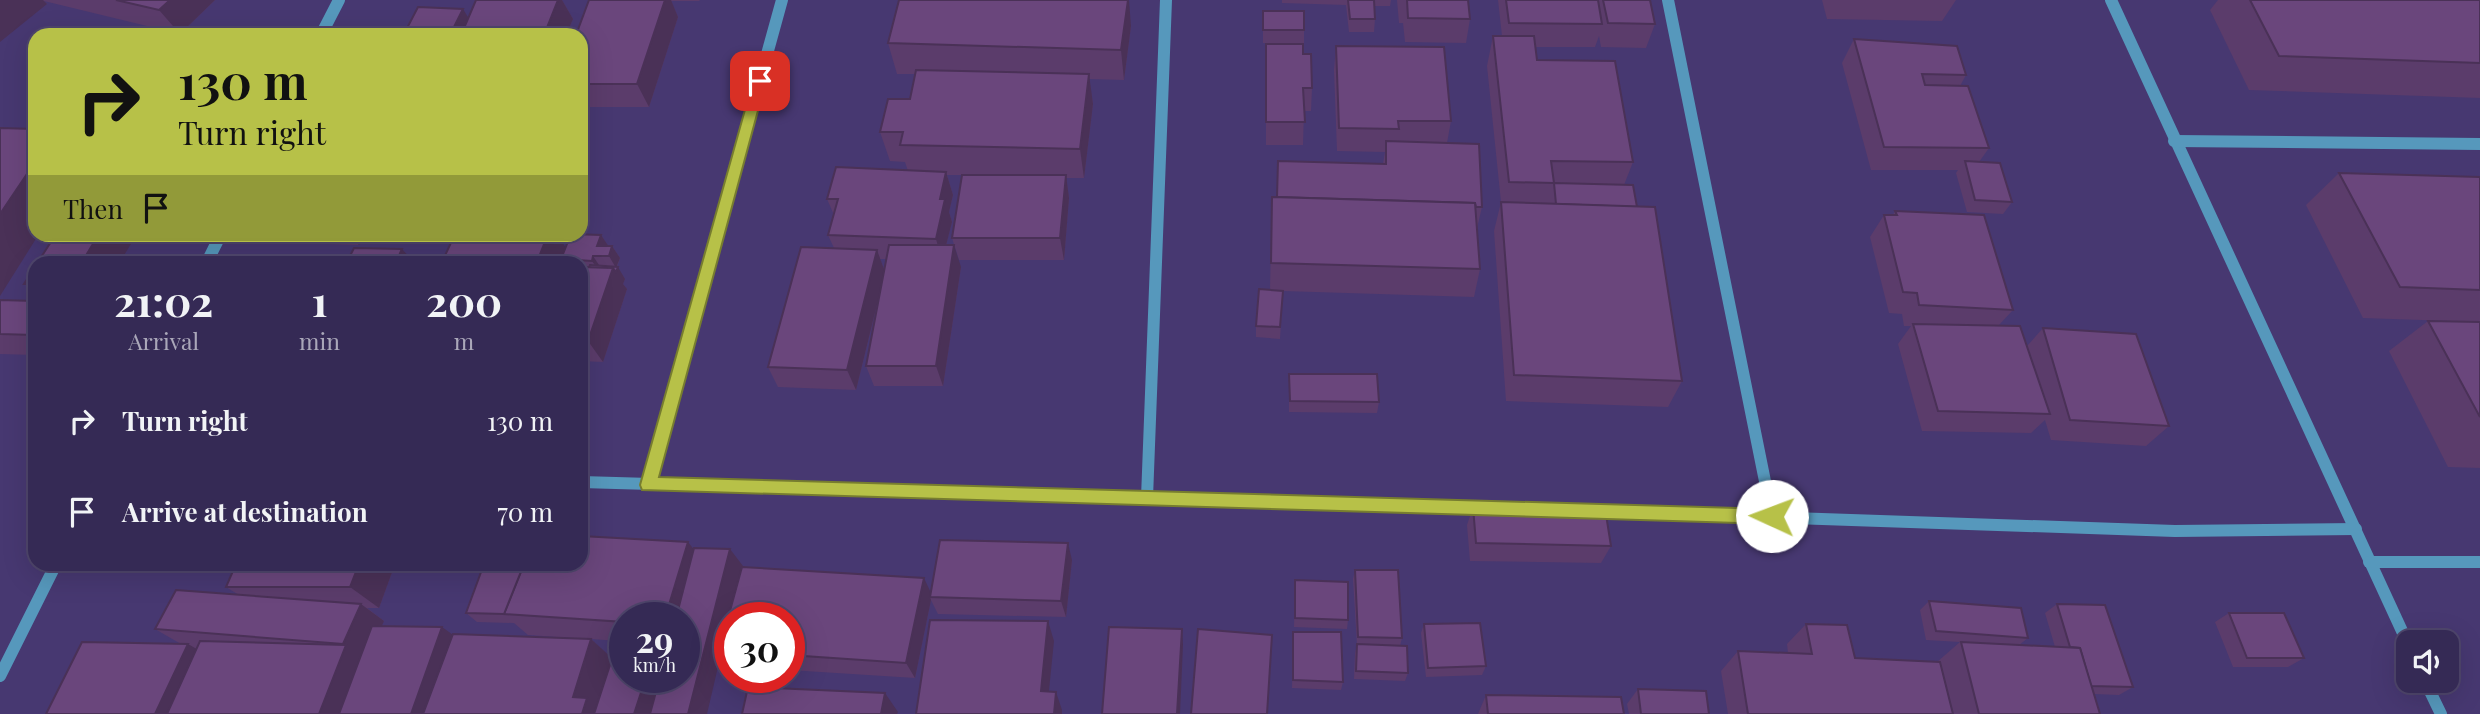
<!DOCTYPE html>
<style>
:root{--surface:#352a55;--page:#3d325b;--text:#f1f3f6;--muted:#aaa7b9;--line:#4f466c}
body{margin:0;font-family:"Playfair Display",serif;background:var(--page);color:var(--text);height:100vh;display:flex;flex-direction:column;font-size:26px;white-space:nowrap}
*{box-sizing:border-box;margin:0}
p{font-size:23px;color:var(--muted)}
.icon{flex:none;width:38px;height:38px;fill:none;stroke:currentColor;stroke-width:2;stroke-linecap:round;stroke-linejoin:round}
.map{position:relative;flex:1;overflow:hidden}
.drawer{position:absolute;left:28px;top:256px;width:560px;height:315px;display:flex;flex-direction:column;background:var(--surface);border-radius:21px;box-shadow:0 7px 28px #0002,0 0 0 2px var(--line)}
.drawer>*{flex:none}
.top-card{position:absolute;left:28px;top:28px;width:560px;height:214px;border-radius:21px;box-shadow:0 7px 28px #0002,0 0 0 2px var(--line);background:#b7c148;color:#111;overflow:hidden}
.fabs{position:absolute;left:2396px;top:630px;display:grid;gap:14px}
.fabs a{display:grid;place-items:center;width:63px;height:63px;border-radius:14px;background:var(--surface);box-shadow:0 7px 28px #0002,0 0 0 2px var(--line);font-size:35px}
.speed{position:absolute;left:609px;top:602px;display:flex;gap:14px;font-size:35px;font-weight:700;text-align:center}
.speed>*{display:grid;place-content:center;width:91px;height:91px;border-radius:50%;background:var(--surface);box-shadow:0 7px 28px #0002,0 0 0 2px var(--line);line-height:1}
.speed small{font-size:18px;font-weight:400}
.speed .limit{border:10px solid #d22;background:#fff;color:#111}
.pin{position:absolute;display:grid;place-items:center;width:60px;height:60px;color:#fff;margin:-30px;border-radius:14px;box-shadow:0 4px 10px #0006}
.me{position:absolute;width:77px;margin:-38px;rotate:272deg;stroke-linejoin:round;filter:drop-shadow(0 0 5px #0008)}
.turn{display:flex;align-items:center;gap:24px;height:147px;padding:0 35px;font-size:32px}
.turn .icon{width:91px;height:91px;stroke-width:2.5}
.turn b{display:block;font-size:49px;line-height:60px}
.then{display:flex;align-items:center;height:66px;padding:0 35px;background:#0003;gap:14px;font-size:26px}
.eta{display:flex;justify-content:space-evenly;align-items:center;height:119px;text-align:center}
.eta b{font-size:42px;font-weight:700;line-height:49px}
ul{padding:0;list-style:none}
li{display:flex;align-items:center;gap:21px;height:91px;padding:0 35px}
li div{flex:1}
li b{display:block;font-size:26px}
li em{font-style:normal}
.map>svg:first-child{display:block}
.lines{fill:none;stroke-linecap:round;stroke-linejoin:round}
.minor{stroke:#5698bc;stroke-width:12}
.wall{fill:#5b3c6b;fill-rule:evenodd}
.shaded-wall{fill:#4a3157}
.building{fill:#6a467c;stroke:#4a3157;stroke-width:2}
.route{fill:#b7c148;stroke:#777d2f;stroke-width:2}
</style>
<div class="map">
<svg width="2480" height="714" viewBox="0 0 2480 714">
<rect width="100%" height="100%" fill="#473871"/>
<g class="lines">
<g class="minor">
<polyline points="1668,0 1772,516"/>
<polyline points="2111,0 2408,644"/>
<polyline points="321,35 339,0"/>
<polyline points="2174,141 2480,144"/>
<polyline points="207,262 221,234"/>
<polyline points="581,482 1487,508"/>
<polyline points="648,485 782,0"/>
<polyline points="1147,498 1166,0"/>
<polyline points="1589,511 2175,531 2356,529"/>
<polyline points="2369,562 2480,562"/>
<polyline points="0,676 56,564"/>
<polyline points="2425,681 2441,714"/>
</g>
</g>
<g class="wall">
<polygon points="0,0 215,0 180,34 44,1 47,4"/>
<polygon points="476,0 562,0 573,19 566,35 407,35 405,32 469,17"/>
<polygon points="589,0 700,0 699,1 671,1 678,17 649,107 581,107 581,35"/>
<polygon points="1282,0 1391,0 1390,6 1374,6 1375,19 1374,32 1349,32 1346,5 1282,3"/>
<polygon points="1397,0 1468,0 1470,19 1466,43 1405,42 1403,23 1399,23"/>
<polygon points="1498,0 1650,0 1655,24 1646,48 1601,47 1599,36 1595,47 1535,47 1537,60 1633,162 1624,185 1637,207 1682,381 1668,407 1506,401 1494,231 1501,202 1487,66 1493,36 1502,36"/>
<polygon points="1822,0 1956,0 1942,21 1827,19"/>
<polygon points="2218,0 2480,0 2480,98 2249,90 2210,10"/>
<polygon points="1263,11 1304,30 1304,43 1263,43"/>
<path d="M 1131,26 L 1124,80 L 1089,79 L 1093,104 L 1084,178 L 1066,178 L 1069,198 L 1064,260 L 959,260 L 952,238 L 962,175 L 947,175 L 953,195 L 949,212 L 952,222 L 946,245 L 961,267 L 943,386 L 874,386 L 866,366 L 878,301 L 856,390 L 778,387 L 768,367 L 834,248 L 828,235 L 834,215 L 827,199 L 908,171 L 905,162 L 890,161 L 880,132 L 910,99 L 915,74 L 897,74 L 888,43 ZM 880,259 L 886,259 L 884,269 Z"/>
<polygon points="1854,39 1966,75 1960,86 1989,148 1979,162 2012,202 2003,214 1967,212 1956,173 1958,170 1871,170 1842,63"/>
<polygon points="1266,44 1303,54 1312,88 1311,111 1304,111 1303,145 1266,145"/>
<polygon points="1336,46 1451,121 1447,143 1482,207 1477,228 1480,269 1474,297 1283,291 1280,339 1256,337 1256,326 1270,290 1272,197 1277,197 1383,164 1385,152 1337,151 1334,70"/>
<polygon points="2339,173 2480,177 2480,322 2363,318 2306,205"/>
<polygon points="1895,211 2013,310 1999,325 2027,346 2043,328 2169,426 2146,446 2051,440 2045,420 2031,433 1922,431 1898,344 1911,326 1904,326 1902,314 1889,313 1870,237 1884,215 1893,215"/>
<polygon points="317,234 365,234 359,245 326,244"/>
<polygon points="601,235 608,246 612,246 620,258 617,267 625,279 623,284 627,289 603,362 581,361 581,262 564,262 562,259 560,262 442,262 566,248"/>
<polygon points="35,267 35,293 24,284"/>
<polygon points="0,300 35,301 35,355 0,354"/>
<polygon points="2428,321 2480,322 2480,468 2448,467 2389,351"/>
<polygon points="1289,374 1379,402 1377,413 1289,412"/>
<polygon points="1473,507 1611,546 1601,563 1470,561 1467,525"/>
<path d="M 694,549 L 743,567 L 931,592 L 1072,560 L 1066,617 L 938,614 L 931,600 L 915,678 L 789,670 L 789,618 L 730,618 L 730,663 L 721,654 L 46,714 L 181,644 L 155,629 L 239,595 L 226,587 L 236,564 L 395,564 L 379,608 L 367,608 L 384,621 L 381,626 L 453,635 L 586,639 L 528,635 L 514,623 L 477,622 L 466,613 ZM 591,639 L 618,641 L 612,659 Z"/>
<polygon points="1355,570 1402,638 1400,646 1408,673 1405,681 1354,679 1355,653 1357,645 1353,579"/>
<polygon points="1295,580 1348,620 1347,629 1294,627"/>
<polygon points="1929,601 2028,638 2019,645 2055,647 2045,613 2057,604 2133,687 2119,695 2094,694 2100,714 1728,714 1721,671 1738,651 1788,653 1787,644 1806,624 1855,658 1937,662 1960,642 1926,640 1920,610"/>
<polygon points="2229,613 2304,658 2288,667 2233,667 2215,622"/>
<polygon points="1424,624 1486,666 1482,675 1426,677 1421,633"/>
<polygon points="1293,632 1343,682 1341,690 1292,688"/>
<polygon points="1638,689 1709,714 1629,714 1627,704"/>
<polygon points="1486,695 1624,714 1478,714"/>
</g>
<g class="shaded-wall">
<polygon points="0,0 43,0 47,4 0,42"/>
<polygon points="170,0 215,0 180,34 159,10"/>
<polygon points="558,0 562,0 573,19 566,35 544,35"/>
<polygon points="665,0 671,0 678,17 649,107 637,84"/>
<polygon points="1128,0 1129,0 1131,26 1124,80 1121,50"/>
<polygon points="463,9 471,22 465,35 452,35 451,33"/>
<polygon points="1089,74 1093,104 1084,178 1080,149"/>
<polygon points="35,162 35,234 39,234 0,296 0,214"/>
<polygon points="946,172 953,195 949,212 952,222 942,261 936,239 940,199"/>
<polygon points="1066,175 1069,198 1064,260 1060,238"/>
<polygon points="99,234 137,234 120,262 82,262"/>
<polygon points="349,234 365,234 359,245"/>
<polygon points="548,234 557,234 566,248 560,262 537,262"/>
<polygon points="601,235 609,247 597,246"/>
<polygon points="954,245 961,267 943,386 936,366"/>
<polygon points="612,246 620,258 616,268 609,256"/>
<polygon points="402,249 414,262 396,262"/>
<polygon points="877,250 885,272 856,390 847,370"/>
<polygon points="593,256 601,268 600,273 592,261"/>
<polygon points="618,267 625,279 623,284 627,289 603,362 588,341 613,268"/>
<polygon points="688,542 706,565 684,618 665,618"/>
<polygon points="1068,543 1072,560 1066,617 1061,601"/>
<polygon points="730,549 743,566 730,618 719,651 721,654 707,714 688,714"/>
<polygon points="359,564 395,564 379,608 350,587"/>
<polygon points="924,578 932,595 930,597 931,600 915,678 906,663"/>
<polygon points="361,604 384,621 367,659 357,714 319,714 343,644"/>
<polygon points="1048,621 1054,641 1047,710 1041,691"/>
<polygon points="442,627 463,642 438,714 411,714"/>
<polygon points="1182,629 1183,645 1180,714 1177,714"/>
<polygon points="591,639 613,659 607,714 582,714 573,697"/>
<polygon points="188,644 223,664 201,714 155,714"/>
<polygon points="646,677 672,677 661,714 634,714"/>
<polygon points="1056,692 1062,710 1062,714 1054,714"/>
<polygon points="885,693 898,712 897,714 881,714"/>
</g>
<g class="building">
<polygon points="116,0 170,0 159,10"/>
<polygon points="476,0 558,0 544,35 461,35"/>
<polygon points="589,0 665,0 637,84 581,84 581,35 576,35"/>
<polygon points="899,0 1128,0 1121,50 888,43"/>
<polygon points="1348,0 1374,0 1375,19 1350,19"/>
<polygon points="1407,0 1468,0 1470,19 1408,18"/>
<polygon points="1506,0 1598,0 1602,24 1509,23"/>
<polygon points="1603,0 1650,0 1655,24 1608,23"/>
<polygon points="2250,0 2480,0 2480,63 2279,56"/>
<polygon points="418,7 463,9 451,33 405,32"/>
<rect x="1263" y="11" width="41" height="19"/>
<polygon points="1493,36 1534,36 1537,60 1615,61 1633,162 1551,161 1554,183 1509,182"/>
<polygon points="1854,39 1957,46 1966,75 1922,74 1925,85 1968,86 1989,148 1884,147"/>
<polygon points="1266,44 1303,44 1303,54 1311,54 1312,88 1303,88 1305,122 1266,122"/>
<polygon points="1336,46 1444,47 1451,121 1398,121 1399,129 1339,128"/>
<polygon points="916,70 1089,74 1080,149 900,145 903,132 880,132 888,99 910,99"/>
<polygon points="0,128 35,129 35,162 0,214"/>
<polygon points="1386,141 1479,144 1482,207 1476,207 1475,203 1277,197 1278,161 1386,164"/>
<polygon points="1965,161 2000,163 2012,202 1975,200"/>
<polygon points="836,167 946,172 940,199 945,199 936,239 828,235 838,199 827,199"/>
<polygon points="2339,173 2480,177 2480,290 2400,287"/>
<polygon points="962,175 1066,175 1060,238 952,238"/>
<polygon points="1554,183 1633,185 1637,207 1556,204"/>
<polygon points="1272,197 1475,203 1480,269 1271,263"/>
<polygon points="1501,202 1655,207 1682,381 1514,375"/>
<polygon points="1895,211 1984,215 2013,310 1919,305 1917,293 1903,292 1884,215 1897,215"/>
<polygon points="56,234 99,234 82,262 38,262"/>
<polygon points="455,234 548,234 537,262 442,262"/>
<polygon points="571,234 601,235 597,246 612,246 609,256 593,256 592,261 561,259"/>
<polygon points="889,245 954,245 936,366 866,366"/>
<polygon points="801,247 877,250 847,370 768,367"/>
<polygon points="354,248 402,249 396,262 347,262"/>
<polygon points="590,265 618,267 616,272 613,268 589,268"/>
<polygon points="35,267 35,284 24,284"/>
<polygon points="581,267 613,268 588,341 581,341"/>
<polygon points="1259,289 1283,291 1280,327 1256,326"/>
<polygon points="0,300 35,301 34,335 0,334"/>
<polygon points="2428,321 2480,322 2480,417"/>
<polygon points="1913,324 2020,326 2050,414 1938,411"/>
<polygon points="2043,328 2136,334 2169,426 2070,420"/>
<polygon points="1289,374 1377,374 1379,402 1290,401"/>
<polygon points="1473,507 1605,508 1611,546 1476,543"/>
<polygon points="581,536 688,542 665,618 625,618 625,677 646,677 634,714 594,714 624,622 504,614 524,564 581,564"/>
<polygon points="940,540 1068,543 1061,601 930,597"/>
<polygon points="694,548 730,549 688,714 650,714 660,677 684,677 684,618 676,618"/>
<polygon points="236,564 359,564 350,587 226,587"/>
<polygon points="484,564 524,564 504,614 466,613"/>
<polygon points="742,567 924,578 906,663 789,655 789,618 730,618 730,652 719,651"/>
<polygon points="1355,570 1398,570 1402,638 1358,637"/>
<polygon points="1295,580 1348,582 1348,620 1295,618"/>
<polygon points="176,590 361,604 343,644 155,629"/>
<polygon points="1929,601 2021,608 2028,638 1936,631"/>
<polygon points="2057,604 2105,605 2133,687 2091,686 2080,648 2070,647"/>
<polygon points="2229,613 2284,613 2304,658 2247,658"/>
<polygon points="930,620 1048,621 1041,691 1056,692 1054,714 916,714"/>
<polygon points="1480,623 1486,666 1428,668 1424,624"/>
<polygon points="1806,624 1847,625 1855,658 1940,662 1953,714 1748,714 1738,651 1812,654"/>
<polygon points="372,626 442,627 411,714 339,714"/>
<polygon points="1109,627 1182,629 1177,714 1102,714"/>
<polygon points="1198,629 1272,635 1267,714 1191,714"/>
<polygon points="1293,632 1341,632 1343,682 1293,680"/>
<polygon points="453,634 591,639 573,697 587,698 582,714 423,714"/>
<polygon points="200,641 346,645 319,714 167,714"/>
<polygon points="82,642 188,644 155,714 46,714"/>
<polygon points="1961,642 2080,648 2100,714 1979,714"/>
<polygon points="1357,644 1407,646 1408,673 1356,671"/>
<polygon points="748,687 885,693 881,714 742,714"/>
<polygon points="1638,689 1706,691 1709,714 1641,714"/>
<polygon points="1486,695 1621,697 1624,714 1488,714"/>
</g>
<polygon class="route" points="760,76 766,81 659,477 1772,509 1778,511 1781,516 1778,522 1772,524 642,490 640,485 753,81"/>
</svg>
<div class="fabs">
<a><svg class="icon" aria-label="sound" viewBox="0 0 24 24"><path d="M4 9h4l5-4v14l-5-4H4zM17 9q2 3 0 6"/></svg></a>
</div>
<div class="speed"><div>29<small>km/h</small></div><div class="limit">30</div></div>
<div class="pin" style="left:760px;top:81px;background:#d93025"><svg class="icon" aria-label="arrive" viewBox="0 0 24 24"><path d="M6 21V4h12l-3 4 3 4H6"/></svg></div>
<svg class="me" style="left:1772px;top:516px" viewBox="-20 -20 40 40"><circle r="19" fill="#fff"/><path d="M0-13L10 11 0 6-10 11z" fill="#b7c148"/></svg>
<div class="top-card">
<div class="turn"><svg class="icon" aria-label="right" viewBox="0 0 24 24"><path d="M7 20v-9h11M14 6l5 5-5 5"/></svg><div><b>130 m</b>Turn right</div></div>
<div class="then">Then<svg class="icon" aria-label="arrive" viewBox="0 0 24 24"><path d="M6 21V4h12l-3 4 3 4H6"/></svg></div>
</div>
<section class="drawer">
<div class="eta">
<div><b>21:02</b><p>Arrival</p></div>
<div><b>1</b><p>min</p></div>
<div><b>200</b><p>m</p></div>
</div>
<ul>
<li><svg class="icon" aria-label="right" viewBox="0 0 24 24"><path d="M7 20v-9h11M14 6l5 5-5 5"/></svg><div><b>Turn right</b></div><em>130 m</em></li>
<li><svg class="icon" aria-label="arrive" viewBox="0 0 24 24"><path d="M6 21V4h12l-3 4 3 4H6"/></svg><div><b>Arrive at destination</b></div><em>70 m</em></li>
</ul>
</section>
</div>
